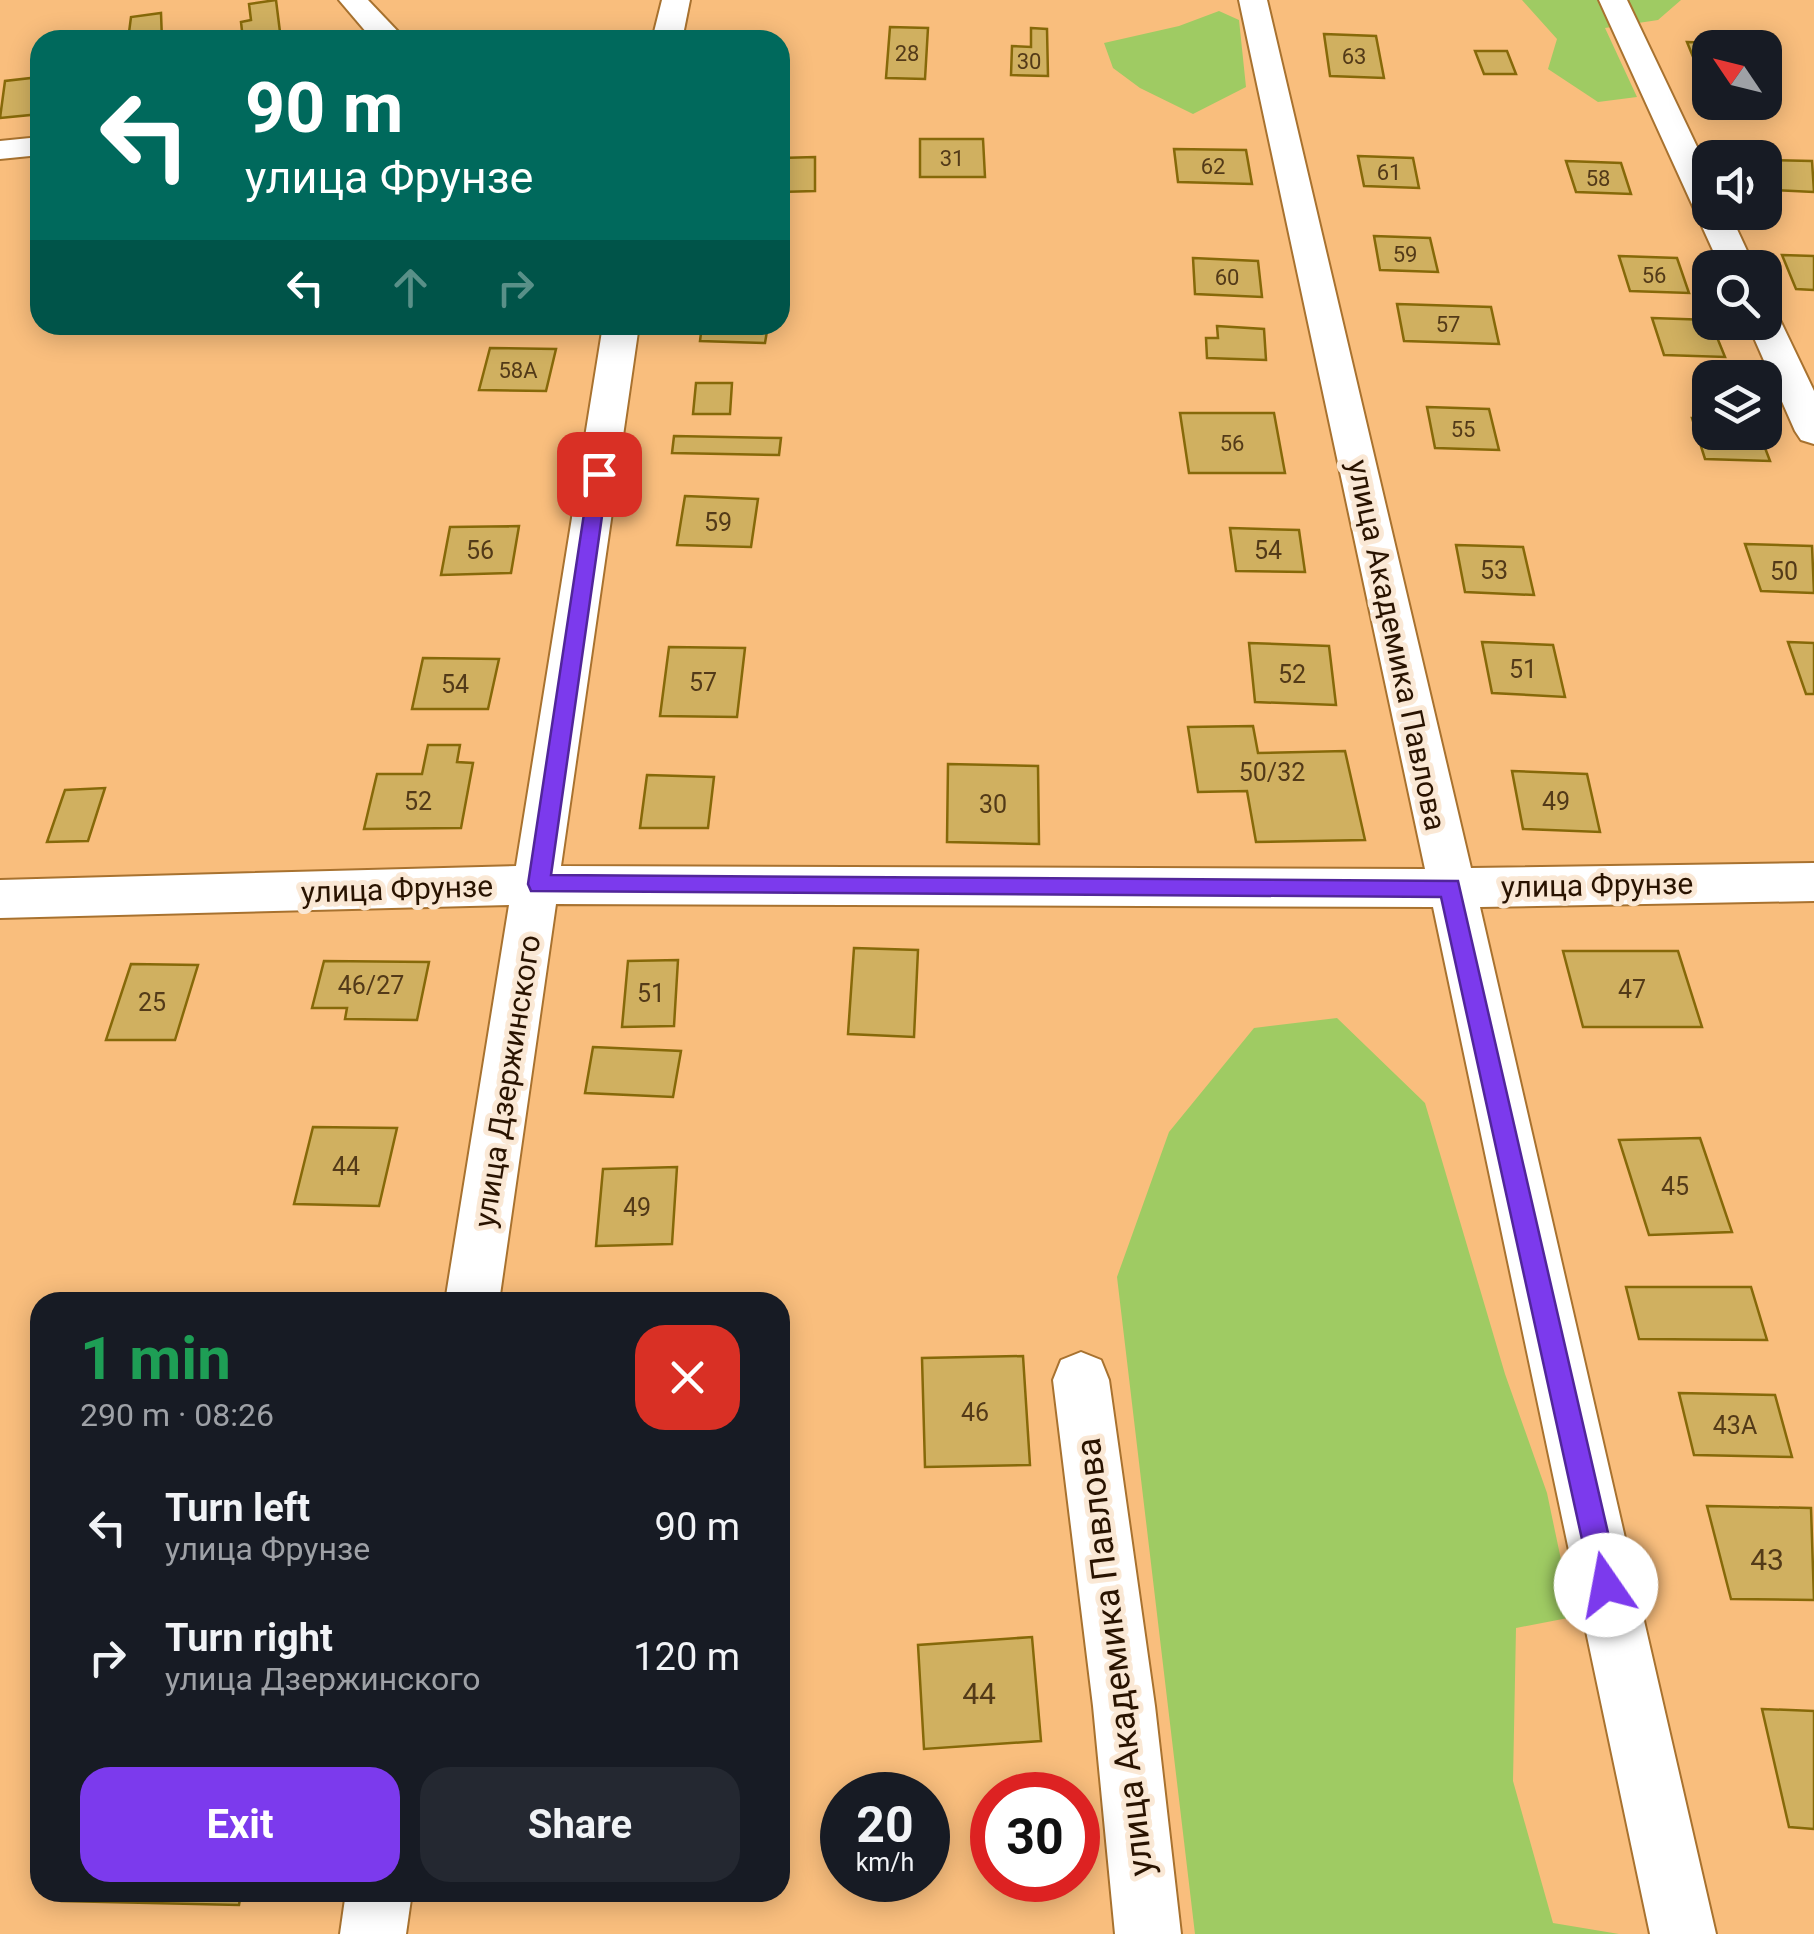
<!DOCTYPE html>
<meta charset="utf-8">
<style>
:root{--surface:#171b24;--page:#242831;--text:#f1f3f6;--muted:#9ea1a6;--accent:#7c3aed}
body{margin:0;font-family:Roboto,sans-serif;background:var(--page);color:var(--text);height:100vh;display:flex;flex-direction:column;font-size:38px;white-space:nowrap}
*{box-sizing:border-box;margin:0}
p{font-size:32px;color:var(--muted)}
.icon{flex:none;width:55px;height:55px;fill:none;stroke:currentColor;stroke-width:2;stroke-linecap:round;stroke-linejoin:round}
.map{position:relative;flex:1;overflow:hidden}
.sheet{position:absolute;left:30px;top:1292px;width:760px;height:610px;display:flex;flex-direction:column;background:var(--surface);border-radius:30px;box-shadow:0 5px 25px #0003}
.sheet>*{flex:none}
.hud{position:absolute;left:30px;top:30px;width:760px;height:305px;border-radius:30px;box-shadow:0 5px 25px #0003;background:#00695c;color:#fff;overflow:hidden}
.needle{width:65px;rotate:305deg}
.controls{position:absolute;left:1692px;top:30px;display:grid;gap:20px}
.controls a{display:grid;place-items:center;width:90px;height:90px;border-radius:20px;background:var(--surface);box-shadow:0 5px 25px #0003;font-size:50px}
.speed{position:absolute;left:820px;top:1772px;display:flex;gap:20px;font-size:50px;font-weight:700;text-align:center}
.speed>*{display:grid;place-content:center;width:130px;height:130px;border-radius:50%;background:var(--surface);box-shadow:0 5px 25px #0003;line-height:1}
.speed small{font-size:25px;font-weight:400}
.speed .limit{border:15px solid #d22;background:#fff;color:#111}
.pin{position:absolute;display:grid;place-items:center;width:85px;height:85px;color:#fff;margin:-42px;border-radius:20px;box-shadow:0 5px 15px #0006}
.me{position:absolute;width:110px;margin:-55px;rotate:348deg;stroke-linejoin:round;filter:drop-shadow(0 0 8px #0008)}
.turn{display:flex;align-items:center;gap:35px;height:210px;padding:0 50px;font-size:45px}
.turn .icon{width:130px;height:130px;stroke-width:2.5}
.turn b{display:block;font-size:70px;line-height:85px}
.lanes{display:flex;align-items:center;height:95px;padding:0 50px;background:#0003;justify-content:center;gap:50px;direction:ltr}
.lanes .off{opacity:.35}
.round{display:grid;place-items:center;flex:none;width:105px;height:105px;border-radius:30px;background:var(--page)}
.head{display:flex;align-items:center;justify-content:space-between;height:170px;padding:0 50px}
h1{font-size:60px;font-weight:700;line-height:75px;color:#1e9e55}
.button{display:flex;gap:20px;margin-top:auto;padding:20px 50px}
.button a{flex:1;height:115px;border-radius:30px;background:var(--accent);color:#fff;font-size:40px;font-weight:700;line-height:115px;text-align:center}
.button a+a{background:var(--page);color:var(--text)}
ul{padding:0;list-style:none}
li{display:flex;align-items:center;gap:30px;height:130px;padding:0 50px}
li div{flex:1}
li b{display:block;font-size:38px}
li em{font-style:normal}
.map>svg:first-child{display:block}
.green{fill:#9fcb63}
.building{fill:#d0b060;stroke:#866909;stroke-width:2.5}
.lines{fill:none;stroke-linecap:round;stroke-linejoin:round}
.street-casing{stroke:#a8722f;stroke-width:4}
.street{fill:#fff;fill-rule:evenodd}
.route{fill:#7c3aed;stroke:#51269a;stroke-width:2.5}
.labels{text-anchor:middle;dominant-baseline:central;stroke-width:10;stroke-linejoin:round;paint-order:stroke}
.far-number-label{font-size:22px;fill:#533a18}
.number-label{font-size:25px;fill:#533a18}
.street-label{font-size:30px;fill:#291300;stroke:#fae8d5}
.near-number-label{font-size:30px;fill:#533a18}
.near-street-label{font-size:35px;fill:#291300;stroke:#fae8d5}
</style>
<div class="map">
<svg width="1814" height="1934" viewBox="0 0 1814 1934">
<rect width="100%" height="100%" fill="#f9be7d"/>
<g class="green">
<polygon points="1522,0 1681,0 1658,20 1605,28 1637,97 1598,102 1548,69 1557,39"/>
<polygon points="1219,11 1239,20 1246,87 1193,114 1140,88 1113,68 1104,43 1179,26"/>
<polygon points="1337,1018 1425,1103 1505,1374 1547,1493 1573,1617 1516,1628 1513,1781 1553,1923 1619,1934 1195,1934 1117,1277 1169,1132 1254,1028"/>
</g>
<g class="building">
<polygon points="276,0 281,40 243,40 241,22 251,20 249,4"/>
<polygon points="161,13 162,40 128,40 131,17"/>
<polygon points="890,27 928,28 925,79 886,78"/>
<polygon points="1031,28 1047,29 1048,76 1011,75 1012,46 1031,47"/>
<polygon points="1324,34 1376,36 1384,78 1330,76"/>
<polygon points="1687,42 1738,44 1740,48 1710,48 1710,69 1698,69"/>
<polygon points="1475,51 1507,51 1516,74 1484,74"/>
<polygon points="40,77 40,114 0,118 5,81"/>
<polygon points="920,139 983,139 985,177 920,177"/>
<polygon points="1174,149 1246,150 1252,184 1178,182"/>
<polygon points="1358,156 1413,158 1419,188 1364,186"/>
<polygon points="815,157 815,191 780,192 780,158"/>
<polygon points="1765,160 1812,161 1814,192 1770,190 1765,177"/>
<polygon points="1566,161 1621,163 1631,194 1576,192"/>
<polygon points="1374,236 1430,238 1438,272 1380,270"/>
<polygon points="1782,255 1814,256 1814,290 1796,289"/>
<polygon points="1619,256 1677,258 1689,293 1630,291"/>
<polygon points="1193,258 1258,261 1262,297 1195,294"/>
<polygon points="1397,304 1491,307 1499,344 1404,341"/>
<polygon points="1652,318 1710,320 1725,357 1664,355"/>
<polygon points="702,325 768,325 765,343 700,341"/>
<polygon points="1217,326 1264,329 1266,360 1207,358 1206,338 1218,338"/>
<polygon points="490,348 556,349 546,391 479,390"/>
<polygon points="696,383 732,383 730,414 693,414"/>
<polygon points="1427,407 1489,409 1499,450 1435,448"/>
<polygon points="1180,413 1274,413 1285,473 1189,473"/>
<polygon points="1692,418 1710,418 1710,432 1759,432 1770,461 1705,459"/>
<polygon points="674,436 781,438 779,455 672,453"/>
<polygon points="685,496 758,499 751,547 677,545"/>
<polygon points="519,526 511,573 441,575 450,527"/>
<polygon points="1230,528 1299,530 1305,572 1236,571"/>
<polygon points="1745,544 1812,546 1814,593 1761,591"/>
<polygon points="1456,545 1523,547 1534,595 1465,592"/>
<polygon points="1482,642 1553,645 1565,697 1492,693"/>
<polygon points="1788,642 1814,643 1814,694 1806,694"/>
<polygon points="1249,643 1329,646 1336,705 1255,702"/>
<polygon points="669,647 745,648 737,717 660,716"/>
<polygon points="423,658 499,659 488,709 412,709"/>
<polygon points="1253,726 1258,753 1345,751 1365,840 1256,842 1247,791 1198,792 1188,727"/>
<polygon points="428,745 460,745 457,762 473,763 461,828 364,829 377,774 422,774"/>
<polygon points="948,764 1038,766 1039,844 947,842"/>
<polygon points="1512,771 1587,774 1600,832 1523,829"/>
<polygon points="647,775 714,777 708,828 640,828"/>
<polygon points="105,788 88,841 47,842 65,790"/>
<polygon points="854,948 918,950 914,1037 848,1034"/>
<polygon points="1563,951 1678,951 1702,1027 1583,1027"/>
<polygon points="678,960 674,1026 622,1027 628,961"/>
<polygon points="324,961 429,962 417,1020 345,1019 347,1008 312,1008"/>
<polygon points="131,964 198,965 175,1040 106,1040"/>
<polygon points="593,1047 681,1051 673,1097 585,1093"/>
<polygon points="313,1127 397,1128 379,1206 294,1204"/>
<polygon points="1700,1138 1732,1232 1649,1235 1619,1140"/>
<polygon points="677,1167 672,1244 596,1246 603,1169"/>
<polygon points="1626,1287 1751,1287 1767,1340 1639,1339"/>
<polygon points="240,1297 359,1301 239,1302"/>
<polygon points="1023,1356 1030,1465 925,1467 922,1358"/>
<polygon points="1679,1393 1775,1395 1792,1457 1694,1455"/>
<polygon points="1707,1506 1811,1508 1814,1600 1731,1599"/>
<polygon points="1032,1637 1041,1741 924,1749 918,1645"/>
<polygon points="1762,1709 1814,1711 1814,1829 1789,1827"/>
<polygon points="64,1892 241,1892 239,1905 62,1901"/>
</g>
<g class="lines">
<g class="street-casing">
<g id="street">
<polygon points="339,0 368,0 406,40 373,40"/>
<polygon points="662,0 690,0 682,40 652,40"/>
<polygon points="1239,0 1267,0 1471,868 1814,863 1814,901 1480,907 1716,1934 1650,1934 1433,907 556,904 499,1302 445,1302 509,905 0,918 0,880 516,866 603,325 639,325 561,866 1425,869"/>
<polygon points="1599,0 1627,0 1710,174 1710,212 1729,212 1755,268 1721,268"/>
<polygon points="40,137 40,155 0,159 0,141"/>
<polygon points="1765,311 1776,314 1781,322 1814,391 1814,444 1801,440 1795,431 1747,322 1765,322"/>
<polygon points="1081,1352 1101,1360 1109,1380 1155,1706 1181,1934 1115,1934 1093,1706 1053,1380 1061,1360"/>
<polygon points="346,1892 412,1892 406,1934 340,1934"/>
</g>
</g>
<use href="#street" class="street"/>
</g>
<polygon class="route" points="599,468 608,474 551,875 1458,881 1620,1585 1616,1595 1606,1599 1596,1595 1592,1585 1441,897 531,891 528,884 590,474"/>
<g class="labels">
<g class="far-number-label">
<text x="907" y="53">28</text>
<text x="1354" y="56">63</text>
<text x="1029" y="61">30</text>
<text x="952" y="158">31</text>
<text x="1213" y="166">62</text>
<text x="1389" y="172">61</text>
<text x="1598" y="178">58</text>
<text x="1405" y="254">59</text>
<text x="1654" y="275">56</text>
<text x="1227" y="277">60</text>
<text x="1448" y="324">57</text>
<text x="518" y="370">58А</text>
<text x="1463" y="429">55</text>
<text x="1232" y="443">56</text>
</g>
<g class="number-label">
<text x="718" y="522">59</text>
<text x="480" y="550">56</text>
<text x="1268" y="550">54</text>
<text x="1494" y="570">53</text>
<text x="1784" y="571">50</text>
<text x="1523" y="669">51</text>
<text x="1292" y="674">52</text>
<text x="703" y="682">57</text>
<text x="455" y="684">54</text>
<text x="1272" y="772">50/32</text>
<text x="418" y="801">52</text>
<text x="1556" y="801">49</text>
<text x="993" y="804">30</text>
<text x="371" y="985">46/27</text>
<text x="1632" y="989">47</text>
<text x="651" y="993">51</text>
<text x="152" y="1002">25</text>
<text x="346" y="1166">44</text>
<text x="1675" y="1186">45</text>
<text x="637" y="1207">49</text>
<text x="975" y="1412">46</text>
<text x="1735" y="1425">43А</text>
</g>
<g class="street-label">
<text transform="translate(1397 645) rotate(78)">улица Академика Павлова</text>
<text transform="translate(1597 885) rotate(-1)">улица Фрунзе</text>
<text transform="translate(397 889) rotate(-2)">улица Фрунзе</text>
<text transform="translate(507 1081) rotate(-81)">улица Дзержинского</text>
</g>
<g class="near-number-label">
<text x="1767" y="1559">43</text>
<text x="979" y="1693">44</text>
</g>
<g class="near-street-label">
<text transform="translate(1115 1657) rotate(-97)">улица Академика Павлова</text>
</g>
</g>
</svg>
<div class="controls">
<a><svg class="needle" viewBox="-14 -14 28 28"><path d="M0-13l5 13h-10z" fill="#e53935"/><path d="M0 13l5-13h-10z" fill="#9ea1a6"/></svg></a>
<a><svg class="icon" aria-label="sound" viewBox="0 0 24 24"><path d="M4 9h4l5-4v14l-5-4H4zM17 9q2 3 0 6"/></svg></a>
<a><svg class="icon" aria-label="search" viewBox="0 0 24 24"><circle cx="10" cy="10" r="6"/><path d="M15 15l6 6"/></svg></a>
<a><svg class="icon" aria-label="layers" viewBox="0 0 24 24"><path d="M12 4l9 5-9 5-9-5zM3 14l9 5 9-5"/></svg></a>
</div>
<div class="speed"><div>20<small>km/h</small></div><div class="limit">30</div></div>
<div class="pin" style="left:599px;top:474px;background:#d93025"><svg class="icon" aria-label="arrive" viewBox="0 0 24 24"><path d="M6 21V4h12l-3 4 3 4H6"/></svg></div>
<svg class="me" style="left:1606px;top:1585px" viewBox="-20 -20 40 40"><circle r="19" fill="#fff"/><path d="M0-13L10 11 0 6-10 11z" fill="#7c3aed"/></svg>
<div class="hud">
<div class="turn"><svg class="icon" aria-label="left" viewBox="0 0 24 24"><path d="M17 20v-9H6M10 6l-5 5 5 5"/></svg><div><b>90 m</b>улица Фрунзе</div></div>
<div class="lanes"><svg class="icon" aria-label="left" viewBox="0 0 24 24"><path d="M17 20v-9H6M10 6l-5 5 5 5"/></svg><svg class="icon off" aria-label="ahead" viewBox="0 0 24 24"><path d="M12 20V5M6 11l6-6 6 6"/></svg><svg class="icon off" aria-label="right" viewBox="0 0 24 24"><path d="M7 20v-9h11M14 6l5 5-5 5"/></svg></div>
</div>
<section class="sheet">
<div class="head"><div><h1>1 min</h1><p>290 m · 08:26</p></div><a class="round" style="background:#d93025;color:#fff"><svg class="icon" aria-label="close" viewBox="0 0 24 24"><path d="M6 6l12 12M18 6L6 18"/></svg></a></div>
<ul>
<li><svg class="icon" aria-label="left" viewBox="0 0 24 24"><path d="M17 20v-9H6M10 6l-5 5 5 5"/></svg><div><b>Turn left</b><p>улица Фрунзе</p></div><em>90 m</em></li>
<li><svg class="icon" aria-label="right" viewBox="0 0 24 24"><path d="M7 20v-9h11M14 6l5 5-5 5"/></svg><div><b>Turn right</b><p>улица Дзержинского</p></div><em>120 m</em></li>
</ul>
<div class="button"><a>Exit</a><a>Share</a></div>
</section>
</div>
